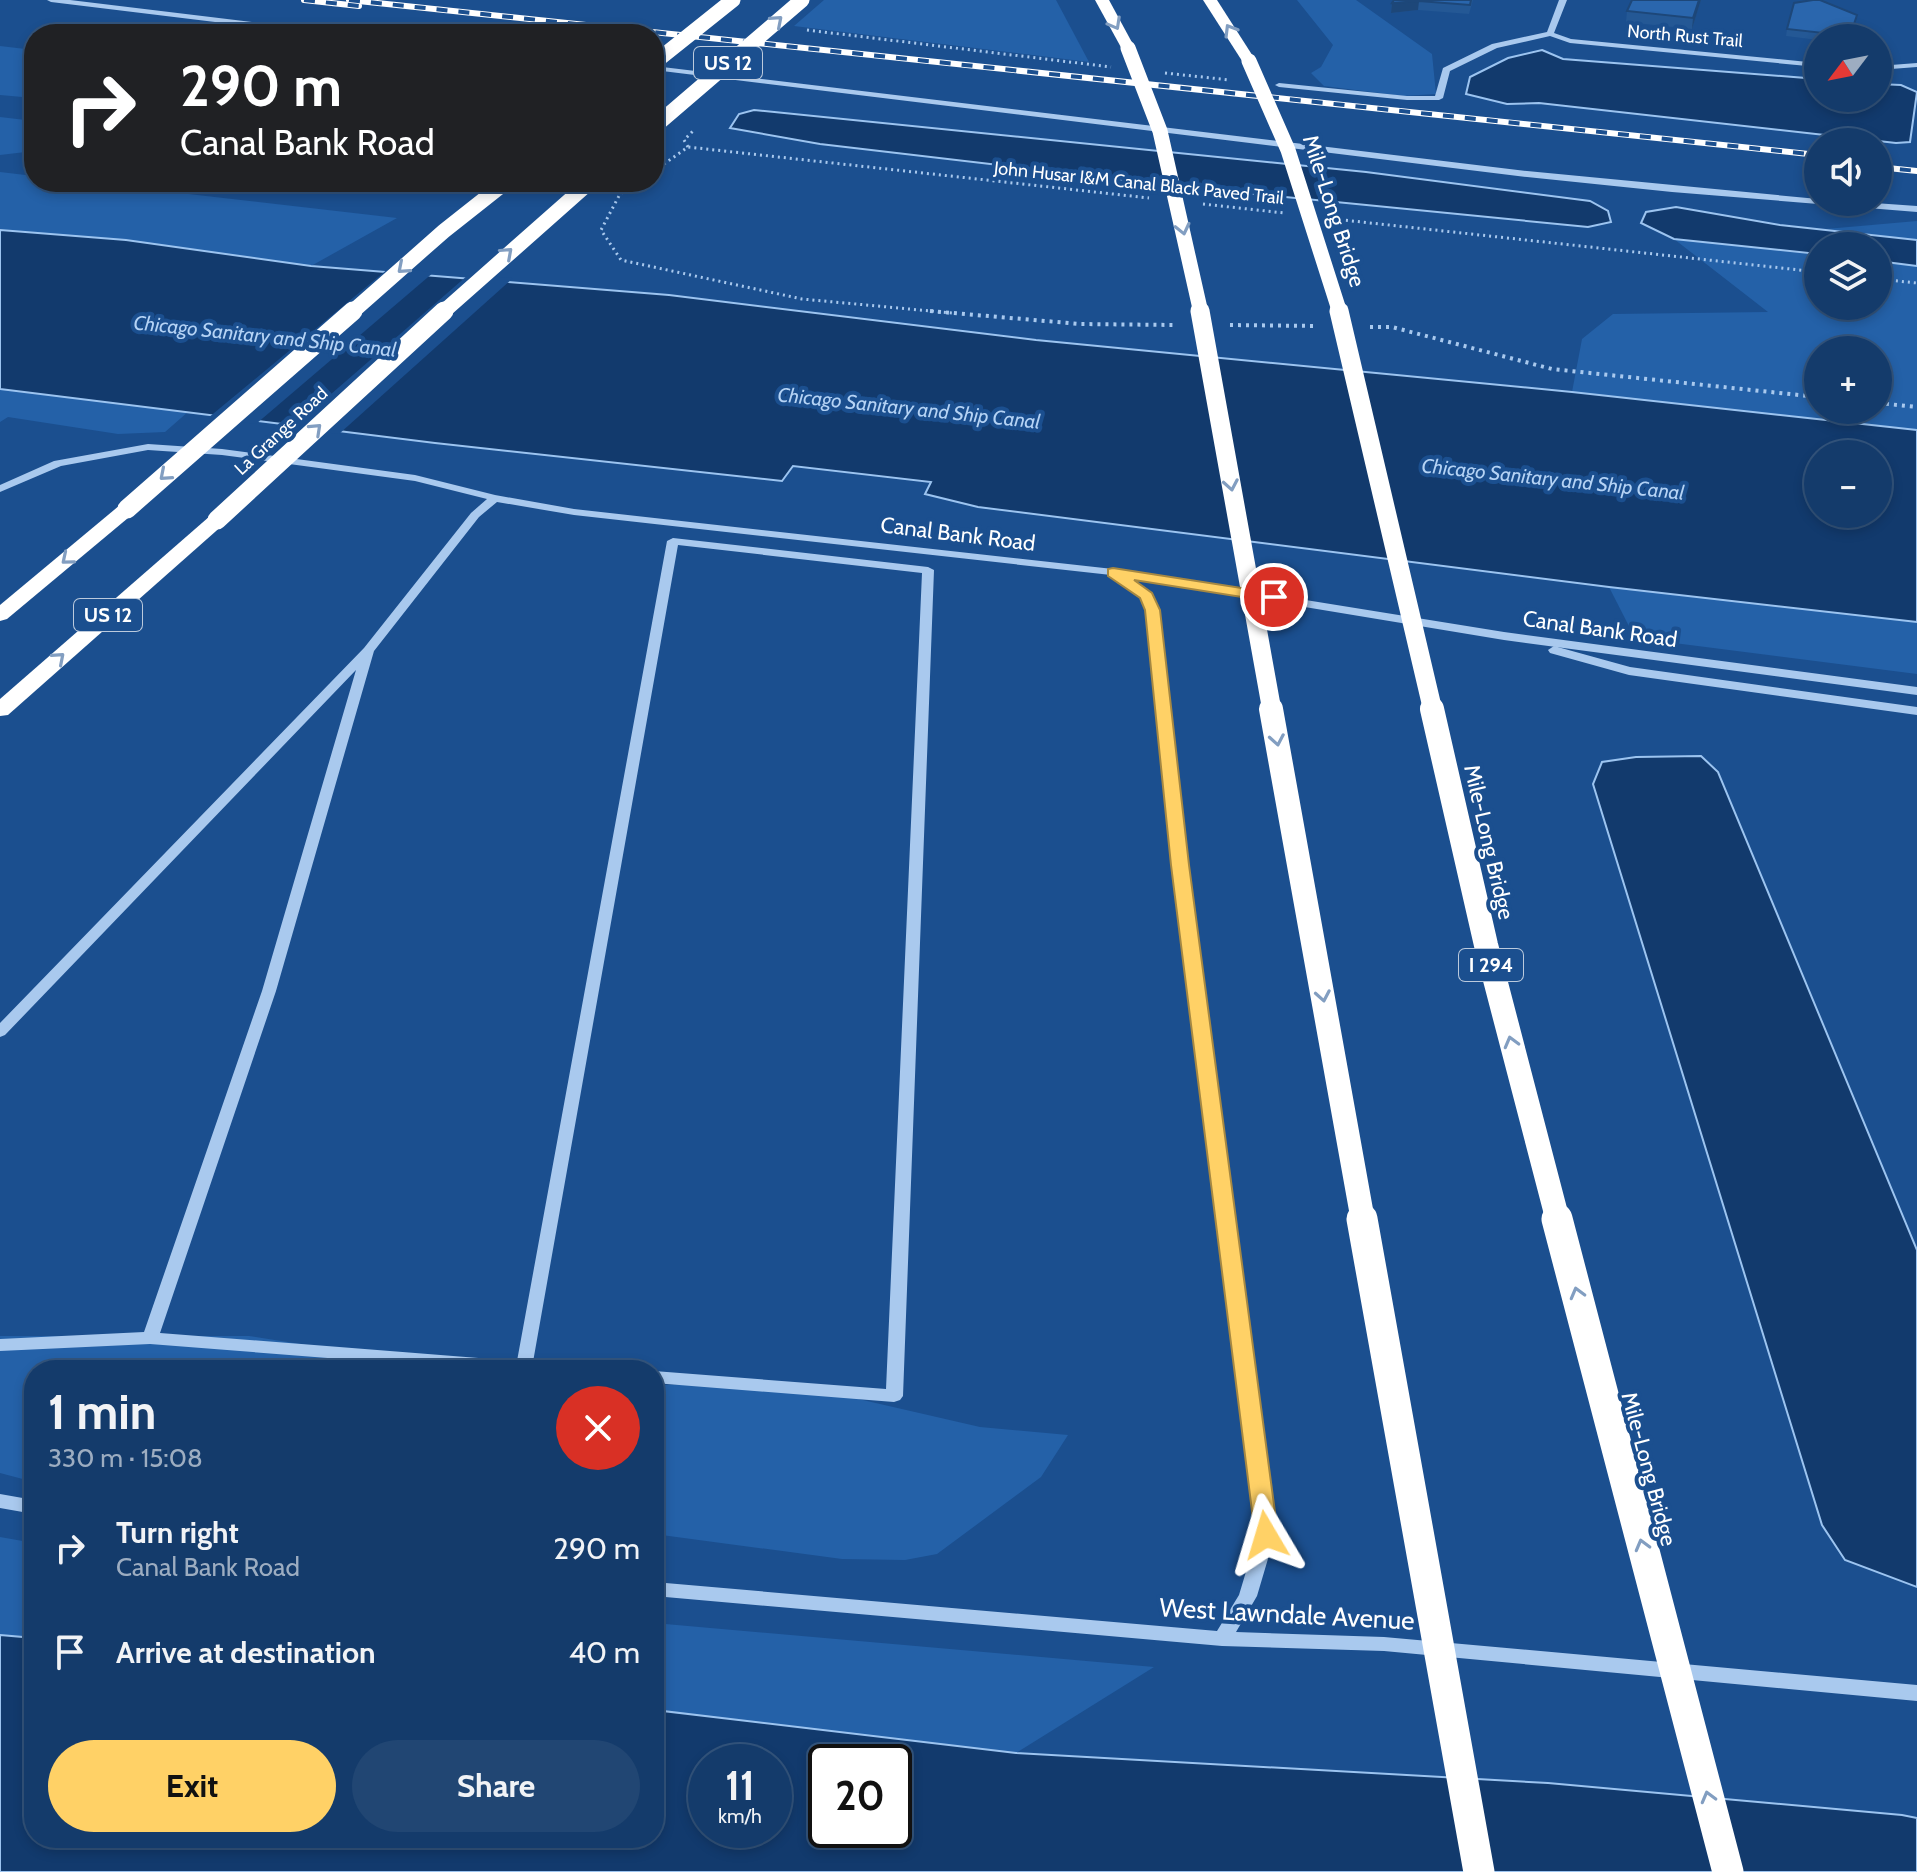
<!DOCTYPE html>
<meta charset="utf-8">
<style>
:root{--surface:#143b6b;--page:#214673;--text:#f1f3f6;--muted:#9dadc1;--line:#33557e;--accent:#ffd166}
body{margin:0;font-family:Cabin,sans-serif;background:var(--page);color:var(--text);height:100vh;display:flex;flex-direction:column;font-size:30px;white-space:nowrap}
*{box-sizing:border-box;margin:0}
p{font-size:26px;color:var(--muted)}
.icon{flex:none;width:44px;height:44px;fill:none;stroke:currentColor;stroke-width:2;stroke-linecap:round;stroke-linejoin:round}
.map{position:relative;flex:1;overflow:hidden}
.sheet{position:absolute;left:24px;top:1360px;width:640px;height:488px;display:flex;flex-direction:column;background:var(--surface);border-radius:32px;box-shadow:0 4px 12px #0003,0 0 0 2px var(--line)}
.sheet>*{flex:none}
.guide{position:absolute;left:24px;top:24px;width:640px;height:168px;border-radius:32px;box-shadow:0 4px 12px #0003,0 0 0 2px var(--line);background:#202124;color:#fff;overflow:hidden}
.needle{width:52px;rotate:238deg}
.fabs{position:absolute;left:1804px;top:24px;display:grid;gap:16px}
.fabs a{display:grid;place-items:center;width:88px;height:88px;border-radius:50%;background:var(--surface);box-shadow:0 4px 12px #0003,0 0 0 2px var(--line);font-size:40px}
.speed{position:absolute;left:688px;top:1744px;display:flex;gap:16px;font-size:40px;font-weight:700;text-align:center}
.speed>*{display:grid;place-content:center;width:104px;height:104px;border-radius:50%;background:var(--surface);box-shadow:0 4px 12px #0003,0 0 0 2px var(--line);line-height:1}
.speed small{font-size:20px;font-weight:400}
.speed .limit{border:4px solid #111;border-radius:12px;background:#fff;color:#111}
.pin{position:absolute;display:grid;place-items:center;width:68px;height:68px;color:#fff;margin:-34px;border:4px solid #fff;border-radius:50%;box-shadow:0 2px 8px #0007}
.me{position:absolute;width:88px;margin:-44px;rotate:353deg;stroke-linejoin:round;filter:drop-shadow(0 0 6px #0008)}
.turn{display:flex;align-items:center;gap:28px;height:168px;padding:0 24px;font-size:36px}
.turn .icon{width:104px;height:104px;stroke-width:2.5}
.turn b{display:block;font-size:56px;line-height:68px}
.round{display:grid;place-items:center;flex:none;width:84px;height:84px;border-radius:42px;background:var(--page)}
.summary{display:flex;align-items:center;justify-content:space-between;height:136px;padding:0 24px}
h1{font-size:48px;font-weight:700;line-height:60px}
.primary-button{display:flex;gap:16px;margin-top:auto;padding:16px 24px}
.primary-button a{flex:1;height:92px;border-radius:48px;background:var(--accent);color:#111;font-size:32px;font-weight:700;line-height:92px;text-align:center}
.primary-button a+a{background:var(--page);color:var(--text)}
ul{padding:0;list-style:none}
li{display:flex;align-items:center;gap:24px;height:104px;padding:0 24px}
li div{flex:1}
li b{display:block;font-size:30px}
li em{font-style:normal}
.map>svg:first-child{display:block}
.green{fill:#2461a8;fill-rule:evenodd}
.water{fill:#123a6d;stroke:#9cc4f0;stroke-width:2;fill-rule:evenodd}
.pier{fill:#1b4f8f}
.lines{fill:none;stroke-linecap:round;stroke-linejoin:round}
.path-far1{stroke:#a9c9ee;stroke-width:3;stroke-dasharray:2 4;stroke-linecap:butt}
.path{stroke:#a9c9ee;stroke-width:4;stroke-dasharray:3 5;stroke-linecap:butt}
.minor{fill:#a9c9ee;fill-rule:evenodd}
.highway{fill:#fff;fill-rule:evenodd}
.rail-casing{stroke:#fff;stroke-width:6}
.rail{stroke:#1b4f8f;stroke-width:4;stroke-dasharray:11;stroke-linecap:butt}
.highway-bridge-far3{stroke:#fff;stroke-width:15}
.highway-bridge-far2{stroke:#fff;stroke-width:19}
.highway-bridge-far1{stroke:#fff;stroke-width:24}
.highway-bridge{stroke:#fff;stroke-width:31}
.wall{fill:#245895}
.shaded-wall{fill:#1d4779}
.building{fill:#2a66ad;stroke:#1d4779;stroke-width:2}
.oneway{stroke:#829ec1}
.route{fill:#ffd166;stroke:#a68842;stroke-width:2}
.labels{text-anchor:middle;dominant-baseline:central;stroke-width:8;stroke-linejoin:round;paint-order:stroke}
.far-street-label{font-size:18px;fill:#fff;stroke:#1b4f8f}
.shield{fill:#1b4f8f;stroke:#bbcadd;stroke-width:2}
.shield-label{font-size:20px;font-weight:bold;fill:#fff}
.far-water-label{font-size:20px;font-style:italic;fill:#b5d3f5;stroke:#1b4f8f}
.street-label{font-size:22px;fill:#fff;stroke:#1b4f8f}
.near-street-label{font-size:26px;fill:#fff;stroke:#1b4f8f}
</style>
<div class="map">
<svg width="1917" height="1872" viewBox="0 0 1917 1872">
<rect width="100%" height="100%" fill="#1b4f8f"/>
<g class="green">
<polygon points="824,0 1056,0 1089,62 794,26"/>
<polygon points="1297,0 1356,0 1432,54 1436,94 1403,96 1324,86 1311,73 1321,67 1333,45"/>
<polygon points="0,46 34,50 34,98 0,95"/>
<polygon points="0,117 34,121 34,151 0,155"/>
<polygon points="0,172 34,176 34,182 84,182 397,218 311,266 126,240 0,230"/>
<polygon points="1917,221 1917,240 1826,229"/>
<path d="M 1674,239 L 1818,254 L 1818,306 L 1878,306 L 1878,261 L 1917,266 L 1917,430 L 1572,392 L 1582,339 L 1613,314 L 1768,312 ZM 1818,350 L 1878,350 L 1878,410 L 1818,410 Z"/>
<polygon points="0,389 189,411 165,432 118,434 8,417 0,422"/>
<polygon points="1609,587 1917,622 1917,674 1635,638"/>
<polygon points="0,1336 249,1336 467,1370 34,1370 34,1482 0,1473"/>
<polygon points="654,1385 705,1385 854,1398 980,1427 1068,1435 1041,1477 937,1554 905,1560 842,1559 654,1534"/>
<polygon points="0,1537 34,1543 34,1638 0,1635"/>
<polygon points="654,1623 1154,1667 1016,1753 654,1710"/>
</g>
<g class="water">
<polygon points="1542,50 1563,59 1818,79 1818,98 1878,98 1878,84 1901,85 1917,92 1910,142 1896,143 1539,103 1507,104 1466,94 1470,77 1508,58"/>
<polygon points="754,110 1366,172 1590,201 1608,211 1611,222 1588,227 1195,188 820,144 730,128 739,114"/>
<polygon points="1676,207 1780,225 1917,240 1917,266 1878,261 1878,246 1818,246 1818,254 1674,239 1641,223 1646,212"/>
<path d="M 0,230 L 126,240 L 311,266 L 669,295 L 1036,340 L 1572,392 L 1917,430 L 1917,622 L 1609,587 L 978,507 L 925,494 L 931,482 L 793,466 L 782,481 L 435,443 L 0,389 ZM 1818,454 L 1878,454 L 1878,514 L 1818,514 Z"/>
<polygon points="1701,756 1718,772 1917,1250 1917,1587 1845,1560 1822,1525 1593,784 1602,762 1636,757"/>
<path d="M 0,1635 L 34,1638 L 34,1838 L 654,1838 L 654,1710 L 1016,1753 L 1548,1783 L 1902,1815 L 1917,1818 L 1917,1872 L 0,1872 ZM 706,1762 L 774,1762 L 774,1830 L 706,1830 ZM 826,1762 L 894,1762 L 894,1830 L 826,1830 Z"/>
</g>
<g class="pier">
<polygon points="389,268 434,272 256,424 208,418"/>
<polygon points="468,275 513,278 339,434 292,428"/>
</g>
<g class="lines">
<g class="path-far1">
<polyline points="807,30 1111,67"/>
<polyline points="1165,73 1230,80"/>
<polyline points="688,147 684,140 694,130"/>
<polyline points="654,171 688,147 1149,198"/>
<polyline points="638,182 620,194 601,230 621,260 802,299 952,313"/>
<polyline points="1203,204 1284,213"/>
<polyline points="1334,219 1818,272"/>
<polyline points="1878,279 1917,283"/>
</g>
<g class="path">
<polyline points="930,311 1080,324 1176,325"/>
<polyline points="1230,325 1316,326"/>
<polyline points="1370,327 1392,327 1552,369 1818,397"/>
<polyline points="1878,403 1917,407"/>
</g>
<g class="minor">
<polygon points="47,0 70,0 334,32 338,34 314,34 51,2"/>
<polygon points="1559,0 1567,0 1554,33 1571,39 1818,63 1818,67 1570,43 1550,36 1497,48 1450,71 1443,98 1439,100 1407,100 1279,87 1275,85 1279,83 1407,96 1435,96 1443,68 1492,44 1547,32"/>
<polygon points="1917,63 1917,67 1878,70 1878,66"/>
<polygon points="654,66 1527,171 1818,199 1818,202 1860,202 1917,206 1917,212 1672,192 1527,177 654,70"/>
<polygon points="148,444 222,449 415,475 495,495 574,509 1113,569 1504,632 1917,687 1917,695 1504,640 1129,578 1151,594 1158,610 1187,865 1275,1535 1257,1596 1236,1632 1384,1637 1917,1685 1917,1701 1384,1651 1222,1646 654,1596 654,1582 1217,1631 1239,1595 1257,1535 1173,865 1146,610 1142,598 1111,575 574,515 497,502 479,517 374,651 276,991 160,1333 517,1361 667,541 673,538 928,567 934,570 903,1396 900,1400 894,1402 654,1383 654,1371 886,1389 922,573 678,545 533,1362 564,1366 566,1370 481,1370 150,1344 0,1351 0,1339 144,1332 262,991 356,670 5,1035 0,1037 0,1023 364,648 471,513 487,499 415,481 222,455 148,450 61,466 0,492 0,485 54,461"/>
<polygon points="1554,646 1630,667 1917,707 1917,715 1629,675 1550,653 1548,650"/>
<polygon points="0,1494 34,1500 34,1514 0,1508"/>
</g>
<g class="highway">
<polygon points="1095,0 1109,0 1135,48 1133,51 1123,51"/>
<polygon points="1203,0 1217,0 1256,61 1254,64 1244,64"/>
<polygon points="127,503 134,505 137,509 134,513 7,619 0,621 0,605 120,505"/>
<polygon points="217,514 227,520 224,524 8,715 0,716 0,699 210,516"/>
</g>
<g class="rail-casing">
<g id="rail">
<polyline points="304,0 359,6"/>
<polyline points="349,0 1818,155"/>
<polyline points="1878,167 1917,171"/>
</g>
</g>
<use href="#rail" class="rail"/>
<g class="highway-bridge-far3">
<polyline points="1128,48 1160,131 1201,313"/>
<polyline points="1249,61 1288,150 1340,313"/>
<polyline points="654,63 733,0"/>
<polyline points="654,127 802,0"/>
<polyline points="351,313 444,231 506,182"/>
<polyline points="442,313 590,182"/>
</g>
<g class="highway-bridge-far2">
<polyline points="1200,311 1272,711"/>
<polyline points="1339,311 1433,711"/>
<polyline points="127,509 353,311"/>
<polyline points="217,520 444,311"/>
</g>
<g class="highway-bridge-far1">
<polyline points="1271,709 1363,1221"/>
<polyline points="1432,709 1486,945 1558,1221"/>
</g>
<g class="highway-bridge">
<polyline points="1362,1219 1479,1872"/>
<polyline points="1557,1219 1728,1872"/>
</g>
</g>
<g class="wall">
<polygon points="1394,0 1473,0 1469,14 1418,10 1391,13 1392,3"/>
<polygon points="1701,0 1692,29 1626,22 1627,11"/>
<polygon points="1857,15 1851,38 1818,38 1818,40 1786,36 1787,29"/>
</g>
<g class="shaded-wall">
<polygon points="1699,0 1701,0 1692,29 1693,18"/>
<polygon points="1419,1 1418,10 1391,13 1392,3"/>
</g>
<g class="building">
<polygon points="1394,0 1471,0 1470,5 1419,1 1392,3"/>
<polygon points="1632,0 1699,0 1693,18 1627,11"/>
<polygon points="1813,0 1820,0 1857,15 1850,36 1787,29 1794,3"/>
</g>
<defs><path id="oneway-chevron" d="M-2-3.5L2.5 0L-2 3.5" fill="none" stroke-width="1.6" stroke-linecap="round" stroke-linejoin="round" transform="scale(2)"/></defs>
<g class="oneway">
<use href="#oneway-chevron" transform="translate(777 21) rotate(-41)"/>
<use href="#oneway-chevron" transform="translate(1115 24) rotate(61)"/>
<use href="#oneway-chevron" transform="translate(1230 30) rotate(-121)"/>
<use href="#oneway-chevron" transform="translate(1183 229) rotate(77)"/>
<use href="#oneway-chevron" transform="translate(507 253) rotate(-42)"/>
<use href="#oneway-chevron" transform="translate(403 268) rotate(139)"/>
<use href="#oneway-chevron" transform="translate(316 429) rotate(-43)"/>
<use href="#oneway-chevron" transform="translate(165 475) rotate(139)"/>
<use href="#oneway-chevron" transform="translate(1231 485) rotate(80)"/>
<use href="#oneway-chevron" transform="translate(67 559) rotate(140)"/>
<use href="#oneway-chevron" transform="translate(59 658) rotate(-41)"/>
<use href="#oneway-chevron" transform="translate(1277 740) rotate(80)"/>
<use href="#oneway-chevron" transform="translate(1323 996) rotate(80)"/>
<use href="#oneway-chevron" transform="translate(1511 1042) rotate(-105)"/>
<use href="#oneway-chevron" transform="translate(1577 1293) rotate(-105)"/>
<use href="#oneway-chevron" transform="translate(1642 1545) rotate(-105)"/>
<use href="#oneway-chevron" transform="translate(1708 1797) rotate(-105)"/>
</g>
<polygon class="route" points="1113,568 1274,593 1282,597 1274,602 1134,580 1152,593 1160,610 1189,865 1278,1535 1275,1542 1266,1544 1258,1542 1255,1535 1171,865 1145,610 1140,598 1108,576 1108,569"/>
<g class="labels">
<g class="far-street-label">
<text transform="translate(1685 36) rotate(5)">North Rust Trail</text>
<text transform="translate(1139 183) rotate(6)">John Husar I&amp;M Canal Black Paved Trail</text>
<text transform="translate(281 431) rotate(-43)">La Grange Road</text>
</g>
<g class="shield">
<rect x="694" y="47" width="68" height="32" rx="6"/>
<rect x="74" y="599" width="68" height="32" rx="6"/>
<rect x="1459" y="949" width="64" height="32" rx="6"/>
</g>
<g class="shield-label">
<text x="728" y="63">US 12</text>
<text x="108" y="615">US 12</text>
<text x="1491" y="965">I 294</text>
</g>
<g class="far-water-label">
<text transform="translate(265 336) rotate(6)">Chicago Sanitary and Ship Canal</text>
<text transform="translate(909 408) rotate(6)">Chicago Sanitary and Ship Canal</text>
<text transform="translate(1553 479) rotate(6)">Chicago Sanitary and Ship Canal</text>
</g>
<g class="street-label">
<text transform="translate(1334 211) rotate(72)">Mile-Long Bridge</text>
<text transform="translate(958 534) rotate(7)">Canal Bank Road</text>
<text transform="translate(1600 629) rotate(8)">Canal Bank Road</text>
<text transform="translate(1489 842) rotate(77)">Mile-Long Bridge</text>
<text transform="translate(1649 1469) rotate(75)">Mile-Long Bridge</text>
</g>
<g class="near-street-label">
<text transform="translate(1287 1614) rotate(3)">West Lawndale Avenue</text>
</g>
</g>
</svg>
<div class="fabs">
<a><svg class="needle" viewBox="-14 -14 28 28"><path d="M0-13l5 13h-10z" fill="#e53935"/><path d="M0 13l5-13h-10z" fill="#9dadc1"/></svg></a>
<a><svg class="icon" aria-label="sound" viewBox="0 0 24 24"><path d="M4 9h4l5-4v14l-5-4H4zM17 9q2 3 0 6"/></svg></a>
<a><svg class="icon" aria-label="layers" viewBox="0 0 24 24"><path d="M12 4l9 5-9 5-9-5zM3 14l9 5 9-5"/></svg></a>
<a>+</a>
<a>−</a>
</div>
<div class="speed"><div>11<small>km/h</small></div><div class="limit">20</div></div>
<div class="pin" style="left:1274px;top:597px;background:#d93025"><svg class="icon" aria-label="arrive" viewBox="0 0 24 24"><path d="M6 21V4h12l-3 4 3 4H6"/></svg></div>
<svg class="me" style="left:1266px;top:1535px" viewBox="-20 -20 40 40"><path d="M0-17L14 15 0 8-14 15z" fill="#ffd166" stroke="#fff" stroke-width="4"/></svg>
<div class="guide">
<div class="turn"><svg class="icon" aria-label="right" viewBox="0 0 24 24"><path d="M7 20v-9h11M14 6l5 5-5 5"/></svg><div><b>290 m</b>Canal Bank Road</div></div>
</div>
<section class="sheet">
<div class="summary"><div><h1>1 min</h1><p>330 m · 15:08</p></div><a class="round" style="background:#d93025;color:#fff"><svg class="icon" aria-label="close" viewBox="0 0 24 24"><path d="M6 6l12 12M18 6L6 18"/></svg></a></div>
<ul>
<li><svg class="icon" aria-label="right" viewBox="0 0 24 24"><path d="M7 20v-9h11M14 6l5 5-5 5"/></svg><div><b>Turn right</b><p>Canal Bank Road</p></div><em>290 m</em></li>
<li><svg class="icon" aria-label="arrive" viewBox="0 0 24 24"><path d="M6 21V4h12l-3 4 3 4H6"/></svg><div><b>Arrive at destination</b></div><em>40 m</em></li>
</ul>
<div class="primary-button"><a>Exit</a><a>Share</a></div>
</section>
</div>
